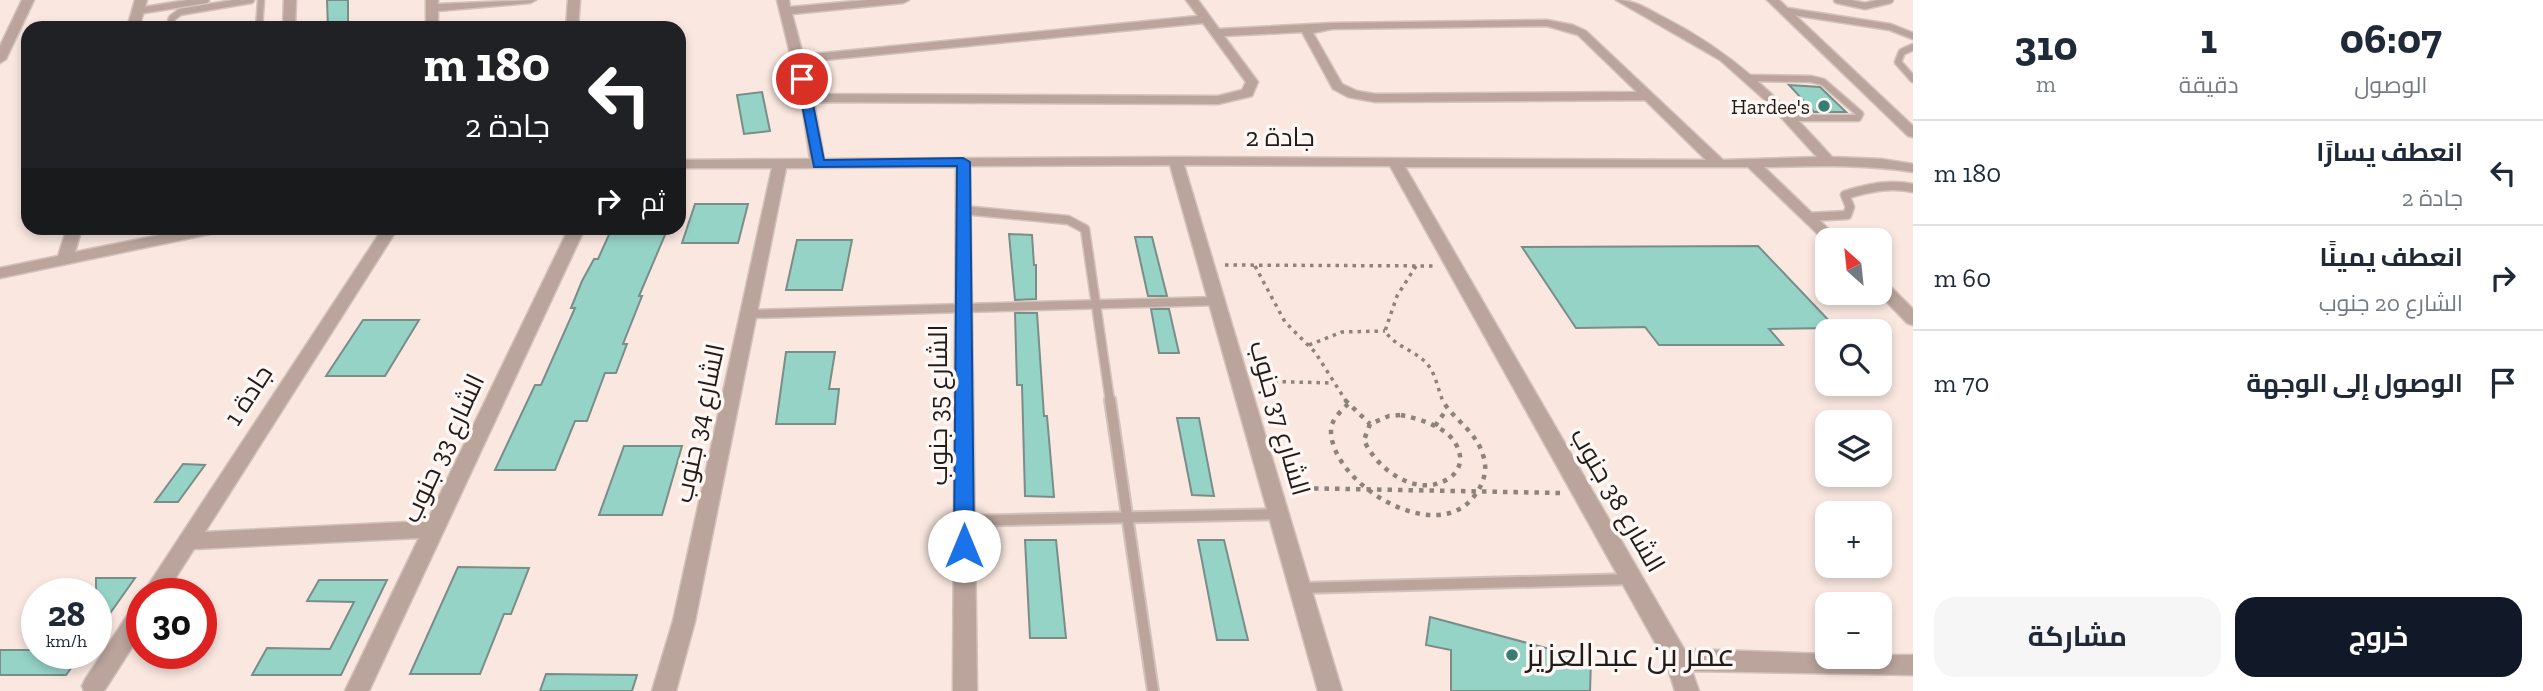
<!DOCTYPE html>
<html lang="ar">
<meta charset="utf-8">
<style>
:root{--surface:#fff;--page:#f6f6f7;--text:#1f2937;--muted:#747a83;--line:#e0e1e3;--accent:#111827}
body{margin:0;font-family:"Zilla Slab",Cairo,serif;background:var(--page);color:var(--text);direction:rtl;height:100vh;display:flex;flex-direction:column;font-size:26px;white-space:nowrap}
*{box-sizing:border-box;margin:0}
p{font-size:23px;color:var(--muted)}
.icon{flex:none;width:38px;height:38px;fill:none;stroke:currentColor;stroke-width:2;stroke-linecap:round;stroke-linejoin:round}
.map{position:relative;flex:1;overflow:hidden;direction:ltr}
.sheet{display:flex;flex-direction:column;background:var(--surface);width:630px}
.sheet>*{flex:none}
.banner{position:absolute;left:21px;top:21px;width:665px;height:214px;border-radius:21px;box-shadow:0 4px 10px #0003;direction:rtl;background:#202124;color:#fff;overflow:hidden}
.needle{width:46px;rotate:333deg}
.tools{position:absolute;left:1815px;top:228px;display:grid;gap:14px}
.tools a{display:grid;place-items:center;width:77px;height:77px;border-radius:14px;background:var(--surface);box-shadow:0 4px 10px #0003;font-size:35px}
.speed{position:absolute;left:21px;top:578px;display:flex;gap:14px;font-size:35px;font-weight:700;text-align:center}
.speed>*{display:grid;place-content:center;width:91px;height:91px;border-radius:50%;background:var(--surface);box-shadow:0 4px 10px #0003;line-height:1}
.speed small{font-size:18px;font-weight:400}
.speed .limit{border:10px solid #d22;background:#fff;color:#111}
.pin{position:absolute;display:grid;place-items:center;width:60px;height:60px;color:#fff;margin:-30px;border:4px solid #fff;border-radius:50%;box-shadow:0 2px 7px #0007}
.me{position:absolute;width:77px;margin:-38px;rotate:0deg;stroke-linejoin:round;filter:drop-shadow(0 0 5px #0008)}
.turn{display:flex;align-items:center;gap:24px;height:147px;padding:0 21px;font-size:32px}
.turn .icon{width:91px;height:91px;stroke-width:2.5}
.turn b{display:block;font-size:49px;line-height:60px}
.then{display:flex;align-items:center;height:66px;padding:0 21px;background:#0003;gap:14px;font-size:26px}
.eta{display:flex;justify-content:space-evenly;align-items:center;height:119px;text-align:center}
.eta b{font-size:42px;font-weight:700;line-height:49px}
.cta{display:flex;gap:14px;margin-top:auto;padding:14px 21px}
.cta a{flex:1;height:80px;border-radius:21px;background:var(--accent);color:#fff;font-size:28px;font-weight:700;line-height:80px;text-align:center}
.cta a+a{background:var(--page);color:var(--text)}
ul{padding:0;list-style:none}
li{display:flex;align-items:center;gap:21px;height:105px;padding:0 21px;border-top:2px solid var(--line)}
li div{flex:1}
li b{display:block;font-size:26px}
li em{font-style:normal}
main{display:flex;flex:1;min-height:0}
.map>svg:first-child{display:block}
.building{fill:#96d3c7;stroke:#7a8d89;stroke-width:2}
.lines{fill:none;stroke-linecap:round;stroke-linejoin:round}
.service-far2-casing{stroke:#d2c2bc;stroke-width:9}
.service-far1-casing{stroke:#d2c2bc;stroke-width:11}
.service-casing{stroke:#d2c2bc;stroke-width:14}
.minor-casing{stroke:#d2c2bc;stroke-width:3}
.path-far1{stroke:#8e827d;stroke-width:3.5;stroke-dasharray:3.5 5;stroke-linecap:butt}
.path{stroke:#8e827d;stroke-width:4.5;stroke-dasharray:4.5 6;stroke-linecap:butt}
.service-far2{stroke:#baa49c;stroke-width:6}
.service-far1{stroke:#baa49c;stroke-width:8}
.service{stroke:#baa49c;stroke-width:10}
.minor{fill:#baa49c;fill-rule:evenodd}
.route{fill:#1a73e8;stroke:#114b97;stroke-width:2}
.poi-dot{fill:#387d72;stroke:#fef7f4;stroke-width:2.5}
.labels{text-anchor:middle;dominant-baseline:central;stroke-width:7;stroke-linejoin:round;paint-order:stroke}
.far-poi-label{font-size:21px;fill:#211b19;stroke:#fef7f4;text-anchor:end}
.street-label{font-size:26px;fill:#211b19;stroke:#fef7f4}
.near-poi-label{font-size:32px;fill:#211b19;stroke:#fef7f4;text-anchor:start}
</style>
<main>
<section class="sheet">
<div class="eta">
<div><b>06:07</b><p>الوصول</p></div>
<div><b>1</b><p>دقيقة</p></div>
<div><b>310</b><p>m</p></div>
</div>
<ul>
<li><svg class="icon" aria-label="left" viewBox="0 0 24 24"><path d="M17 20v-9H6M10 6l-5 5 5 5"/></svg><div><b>انعطف يسارًا</b><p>جادة 2</p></div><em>180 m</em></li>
<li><svg class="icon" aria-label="right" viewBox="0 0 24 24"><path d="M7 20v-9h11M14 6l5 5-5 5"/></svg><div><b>انعطف يمينًا</b><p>الشارع 20 جنوب</p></div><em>60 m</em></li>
<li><svg class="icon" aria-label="arrive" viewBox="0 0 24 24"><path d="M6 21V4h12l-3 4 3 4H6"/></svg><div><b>الوصول إلى الوجهة</b></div><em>70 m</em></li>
</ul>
<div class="cta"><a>خروج</a><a>مشاركة</a></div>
</section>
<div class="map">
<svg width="1913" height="691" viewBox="0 0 1913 691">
<rect width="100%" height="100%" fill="#f9e7e0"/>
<g class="building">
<polygon points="327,0 348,0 348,28 328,28"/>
<polygon points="1789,85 1820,87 1846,112 1814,112"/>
<polygon points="762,92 770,131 744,134 737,95"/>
<polygon points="695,204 748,204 738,243 682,243"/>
<polygon points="612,228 668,228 639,296 642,296 623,344 627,344 616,373 605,373 587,421 575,421 555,470 495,470 535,385 541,385 575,308 571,308 582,281 594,259 598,259"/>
<polygon points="1009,234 1032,235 1034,265 1036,265 1036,299 1015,300"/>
<polygon points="1135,237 1152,237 1167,296 1148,296"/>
<polygon points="797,240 852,240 842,290 786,290"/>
<polygon points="1758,246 1836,328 1769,329 1783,345 1659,345 1645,327 1576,328 1522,247"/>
<polygon points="1151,309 1169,309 1179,353 1159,353"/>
<polygon points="1015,313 1037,313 1044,416 1047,416 1054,497 1025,496 1022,385 1017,385"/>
<polygon points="363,320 419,320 385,376 326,376"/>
<polygon points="786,352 835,352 829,389 839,389 835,424 776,424"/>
<polygon points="1177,418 1199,418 1214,496 1192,495"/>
<polygon points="624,446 682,446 662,515 599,515"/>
<polygon points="183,464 205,465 178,502 155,502"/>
<polygon points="1025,540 1056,540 1066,638 1030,638"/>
<polygon points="1198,540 1224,540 1248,640 1217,640"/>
<polygon points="458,567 529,568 511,614 504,614 480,674 410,674"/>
<polygon points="96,578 135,578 96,633"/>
<polygon points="319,580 387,580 341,675 252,675 267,648 330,649 354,602 307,601"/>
<polygon points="1430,617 1591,660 1590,691 1451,691 1451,650 1426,645"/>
<polygon points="0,650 37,650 37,653 82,653 66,675 0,675"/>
<polygon points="546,674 637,675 632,691 540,691"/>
</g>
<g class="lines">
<g class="service-far2-casing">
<g id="service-far2">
<polyline points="1837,0 1865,6 1890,0"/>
<polyline points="138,11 206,0"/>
<polyline points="1787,11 1890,27 1913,36"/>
<polyline points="169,28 172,18 180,12 251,0"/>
<polyline points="259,28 261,0"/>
<polyline points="1913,47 1902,52 1898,62 1913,79"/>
<polyline points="1749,78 1811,79 1823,82 1860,114 1858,118 1790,118"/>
</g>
</g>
<g class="service-far1-casing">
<g id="service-far1">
<polyline points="963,210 1068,220 1085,229 1110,401"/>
<path d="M 1808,217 L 1847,215 L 1850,207 L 1845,195 C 1868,188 1889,183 1913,188"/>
<polyline points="749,314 1217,301"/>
</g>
</g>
<g class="service-casing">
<g id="service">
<polyline points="1110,400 1153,691"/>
<polyline points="965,521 1279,514"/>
<polyline points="1302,588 1631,579"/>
</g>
</g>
<g class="minor-casing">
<g id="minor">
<polygon points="22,0 34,0 6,59 0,63 0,46"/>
<polygon points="135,0 147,0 139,28 127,28"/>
<polygon points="284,0 296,0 295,28 283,28"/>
<polygon points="426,0 438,0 438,4 536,0 530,3 438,11 438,28 426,28"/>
<polygon points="568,0 580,0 578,28 566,28"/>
<path d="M 777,0 L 789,0 L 790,7 L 867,0 L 909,0 L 903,3 L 792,14 L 803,55 L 1198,16 L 1186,0 L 1198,0 L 1219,29 L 1332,23 L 1547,20 L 1573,25 L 1586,31 L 1723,160 L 1817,157 L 1767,102 L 1720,60 L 1616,0 C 1634,0 1646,8 1661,16 C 1733,52 1779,98 1832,157 L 1881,159 L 1913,164 L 1913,172 C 1863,164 1814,166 1764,167 L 1840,240 L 1827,240 L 1827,243 L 1748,167 L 1405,167 L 1684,649 L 1827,654 L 1827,656 L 1913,655 L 1913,675 L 1692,671 L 1699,691 L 1675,691 L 1666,662 L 1390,166 L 1184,165 L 1342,691 L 1318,691 L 1170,165 L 970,166 L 977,691 L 953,691 L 956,167 L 786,168 L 695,621 L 676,691 L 652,691 L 673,621 L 772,168 L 679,168 L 679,160 L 810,159 L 801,98 ZM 1203,23 L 1246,82 L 1242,90 L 1218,96 L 812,94 L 804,62 ZM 1547,26 L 1578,35 L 1637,92 L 1375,94 L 1357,91 L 1342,84 L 1313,33 L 1332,29 ZM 1302,32 L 1333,89 L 1348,97 L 1375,102 L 1645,100 L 1706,160 L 1176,157 L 824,159 L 814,102 L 1218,104 L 1252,96 L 1258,82 L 1224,36 Z"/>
<polygon points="1767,0 1779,0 1913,126 1913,137 1908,136"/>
<polygon points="67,228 82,228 75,252 195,228 223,228 215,233 0,278 0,268 58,256"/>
<polygon points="383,228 398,228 205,532 427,521 569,228 585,228 369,691 345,691 419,538 194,549 166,593 143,593"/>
<polygon points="1880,281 1886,282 1913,309 1913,325 1907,323 1877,292 1880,292"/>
<polygon points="142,602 142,632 104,691 84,691 82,686 86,678 134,605"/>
</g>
</g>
<g class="path-far1">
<polyline points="1225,265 1434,266"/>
<polyline points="1255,266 1285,322 1315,352 1346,401"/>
<path d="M 1416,266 L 1397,296 L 1385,331 C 1396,348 1416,350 1428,365 C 1436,375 1438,390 1443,401"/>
<polyline points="1309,345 1342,332 1385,331"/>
<polyline points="1257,381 1332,383"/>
</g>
<g class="path">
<polyline points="1345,400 1370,424"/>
<path d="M 1348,404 C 1341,411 1331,420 1331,430 C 1330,483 1437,549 1475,495 C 1484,483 1488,469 1483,455 C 1476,431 1454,420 1442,400"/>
<path d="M 1401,415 C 1424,420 1456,429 1460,456 C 1461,463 1458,471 1452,476 C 1421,501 1377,471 1364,440 L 1370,424 L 1389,416 Z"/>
<polyline points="1435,426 1447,409"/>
<polyline points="1293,488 1562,493"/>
</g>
<use href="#service-far2" class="service-far2"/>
<use href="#service-far1" class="service-far1"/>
<use href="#service" class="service"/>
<use href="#minor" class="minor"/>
</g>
<polygon class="route" points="802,75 808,79 824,160 963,158 970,162 974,546 971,551 964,553 957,551 954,546 957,166 814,167 797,79"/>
<g class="poi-dot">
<circle cx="1824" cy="106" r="7"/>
<circle cx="1512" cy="655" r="7"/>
</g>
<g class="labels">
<g class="far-poi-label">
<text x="1810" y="106">Hardee's</text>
</g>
<g class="street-label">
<text x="1280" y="137">جادة 2</text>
<text transform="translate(248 395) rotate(-57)">جادة 1</text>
<text transform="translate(938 405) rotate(-90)">الشارع 35 جنوب</text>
<text transform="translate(1280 418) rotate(74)">الشارع 37 جنوب</text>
<text transform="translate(699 423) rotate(-78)">الشارع 34 جنوب</text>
<text transform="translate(443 448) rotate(-65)">الشارع 33 جنوب</text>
<text transform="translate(1618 500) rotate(60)">الشارع 38 جنوب</text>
</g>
<g class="near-poi-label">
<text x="1526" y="655">عمر بن عبدالعزيز</text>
</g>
</g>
</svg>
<div class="tools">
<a><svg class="needle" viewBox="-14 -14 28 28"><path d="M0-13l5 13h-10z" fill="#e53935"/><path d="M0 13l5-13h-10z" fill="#747a83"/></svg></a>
<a><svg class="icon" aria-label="search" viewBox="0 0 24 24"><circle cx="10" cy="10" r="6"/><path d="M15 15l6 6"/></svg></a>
<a><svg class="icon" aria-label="layers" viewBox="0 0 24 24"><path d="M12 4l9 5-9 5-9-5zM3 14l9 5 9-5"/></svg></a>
<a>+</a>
<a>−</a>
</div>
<div class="speed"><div>28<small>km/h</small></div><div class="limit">30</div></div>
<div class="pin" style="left:802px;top:79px;background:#d93025"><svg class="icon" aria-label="arrive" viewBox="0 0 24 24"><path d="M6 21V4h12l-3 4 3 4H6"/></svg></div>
<svg class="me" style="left:964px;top:546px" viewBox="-20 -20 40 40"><circle r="19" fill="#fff"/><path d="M0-13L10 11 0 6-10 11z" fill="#1a73e8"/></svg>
<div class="banner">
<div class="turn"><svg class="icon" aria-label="left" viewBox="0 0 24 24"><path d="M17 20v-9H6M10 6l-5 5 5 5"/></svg><div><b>180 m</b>جادة 2</div></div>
<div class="then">ثم<svg class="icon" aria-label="right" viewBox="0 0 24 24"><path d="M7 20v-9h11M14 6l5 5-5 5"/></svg></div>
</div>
</div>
</main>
